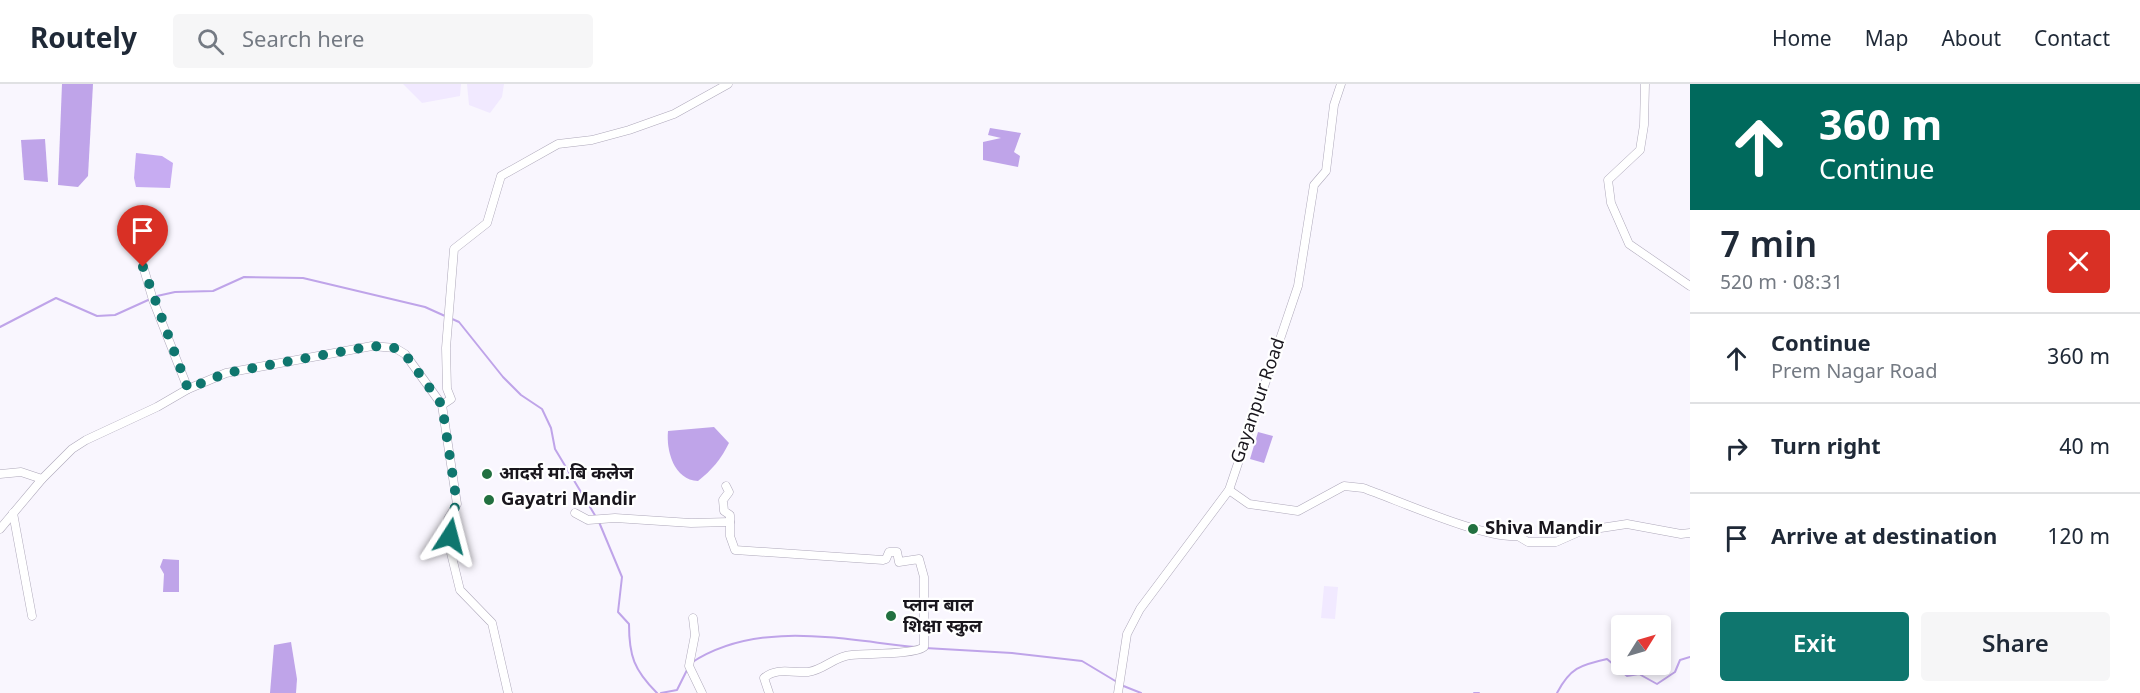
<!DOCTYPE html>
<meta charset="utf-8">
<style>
:root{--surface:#fff;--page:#f6f6f7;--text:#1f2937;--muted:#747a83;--line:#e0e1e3;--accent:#0f766e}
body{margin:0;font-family:Georgia,"Noto Sans Devanagari",serif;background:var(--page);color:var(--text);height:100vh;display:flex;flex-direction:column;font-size:22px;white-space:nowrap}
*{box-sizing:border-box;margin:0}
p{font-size:20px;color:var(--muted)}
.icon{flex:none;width:33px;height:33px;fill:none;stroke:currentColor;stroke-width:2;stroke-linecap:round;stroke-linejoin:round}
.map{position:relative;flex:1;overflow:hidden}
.sheet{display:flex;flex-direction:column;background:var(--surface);width:450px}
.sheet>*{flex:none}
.guide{background:#00695c;color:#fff;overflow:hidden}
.needle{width:39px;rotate:53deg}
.fabs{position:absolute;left:1611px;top:531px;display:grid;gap:12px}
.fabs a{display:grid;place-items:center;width:60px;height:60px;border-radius:6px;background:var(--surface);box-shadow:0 3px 9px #0003;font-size:30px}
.pin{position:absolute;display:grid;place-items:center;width:51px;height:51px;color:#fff;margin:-62px -26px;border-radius:50% 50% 50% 0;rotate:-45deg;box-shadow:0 0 6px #0007}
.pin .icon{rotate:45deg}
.me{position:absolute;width:66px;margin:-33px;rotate:9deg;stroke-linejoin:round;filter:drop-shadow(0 0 4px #0008)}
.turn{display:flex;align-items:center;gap:21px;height:126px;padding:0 30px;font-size:27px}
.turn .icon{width:78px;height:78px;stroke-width:2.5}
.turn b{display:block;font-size:42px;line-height:51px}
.round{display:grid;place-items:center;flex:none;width:63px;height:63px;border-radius:6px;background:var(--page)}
.summary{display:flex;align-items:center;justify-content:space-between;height:102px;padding:0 30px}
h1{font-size:36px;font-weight:600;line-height:45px}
.cta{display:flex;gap:12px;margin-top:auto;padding:12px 30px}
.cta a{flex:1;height:69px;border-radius:6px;background:var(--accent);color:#fff;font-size:24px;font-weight:600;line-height:69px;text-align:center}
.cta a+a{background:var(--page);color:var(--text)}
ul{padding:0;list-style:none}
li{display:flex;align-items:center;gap:18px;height:90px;padding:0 30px;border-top:2px solid var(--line)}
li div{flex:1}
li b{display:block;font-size:22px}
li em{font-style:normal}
header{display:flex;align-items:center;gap:36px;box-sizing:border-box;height:84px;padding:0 30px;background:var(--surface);border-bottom:2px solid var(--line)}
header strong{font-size:28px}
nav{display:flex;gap:33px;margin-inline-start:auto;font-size:21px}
.search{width:420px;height:54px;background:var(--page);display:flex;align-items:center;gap:15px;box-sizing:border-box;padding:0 21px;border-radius:6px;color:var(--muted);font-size:22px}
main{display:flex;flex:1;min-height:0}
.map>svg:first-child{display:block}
.built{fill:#f1e9ff}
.forest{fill:#c7acf2}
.water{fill:#bfa4e9}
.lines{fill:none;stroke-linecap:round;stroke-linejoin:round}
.stream{stroke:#bfa4e9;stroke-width:2}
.minor-casing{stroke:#aea8ba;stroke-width:9}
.minor{stroke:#fff;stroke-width:8}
.route{stroke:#0f766e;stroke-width:10;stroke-dasharray:0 18}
.poi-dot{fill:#227040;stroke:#fff;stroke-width:2}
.labels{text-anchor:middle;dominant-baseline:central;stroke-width:4.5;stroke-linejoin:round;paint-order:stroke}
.street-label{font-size:18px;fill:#19161d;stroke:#fff}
.poi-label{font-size:18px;font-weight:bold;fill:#19161d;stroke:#fff;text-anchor:start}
</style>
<header>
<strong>Routely</strong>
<div class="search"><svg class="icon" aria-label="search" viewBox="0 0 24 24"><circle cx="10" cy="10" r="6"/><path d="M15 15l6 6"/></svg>Search here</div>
<nav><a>Home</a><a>Map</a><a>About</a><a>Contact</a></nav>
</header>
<main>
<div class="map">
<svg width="1690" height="609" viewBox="0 0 1690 609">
<rect width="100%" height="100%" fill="#f9f6fe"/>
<g class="built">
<polygon points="403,0 461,0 460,12 422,19"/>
<polygon points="467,0 504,0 502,13 490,29 469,21"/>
<polygon points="1324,502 1338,503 1335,535 1321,534"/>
</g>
<polygon class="forest" points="136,69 162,72 173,79 170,104 136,103 134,94"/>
<g class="water">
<polygon points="62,0 93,0 88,92 78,103 58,101"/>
<polygon points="990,44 1021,49 1014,68 1020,72 1018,83 983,76 983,58 1001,54 988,51"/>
<polygon points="45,55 48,98 24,96 21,56"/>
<path d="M 714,343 L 729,359 C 721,375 712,386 698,397 C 674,396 666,367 668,347 Z"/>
<polygon points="1258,348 1273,352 1264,379 1250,375"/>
<polygon points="163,475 179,476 179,508 163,508 164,490 160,483"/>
<polygon points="291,558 297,595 296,609 270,609 274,561"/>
</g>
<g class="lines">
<g class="stream">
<polyline points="450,234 459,238 503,293 521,311 542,325 551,344 555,365 596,433"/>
<polyline points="0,243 56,214 97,232 115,231 157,212 175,208 213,207 244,193 303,194 425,223 445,232"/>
<path d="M 599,438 L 622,493 L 618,528 L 629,540 C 629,572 634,586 657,609"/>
<polyline points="925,564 1012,569 1082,577 1117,598"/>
<path d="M 691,579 C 758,535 842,556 916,563"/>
<polyline points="1121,601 1141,609"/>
<polyline points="661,609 677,606 687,586"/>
<polyline points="1474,609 1479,609"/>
<path d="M 1557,609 C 1570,584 1580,581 1607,575 L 1627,592 L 1639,590 L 1657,600 L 1675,588 L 1680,576 L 1690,573"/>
</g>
<g class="minor-casing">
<g id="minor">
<polyline points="1645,0 1644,41 1640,66 1608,96 1611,119 1629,160 1690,202"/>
<polyline points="143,182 153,216 188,305"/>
<polyline points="442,321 451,315 447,305 446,264 454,165 487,139 501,92 558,60 592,56 629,46 674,30 728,0"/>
<polyline points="0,390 21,388 42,395"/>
<path d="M 726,402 L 729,408 L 723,416 L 724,427 L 730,431 L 730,452 L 735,466 L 883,476 L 886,475 L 889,468 L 897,468 L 899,478 L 919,475 L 924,493 L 924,563 C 914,571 866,569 851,571 C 835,572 824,586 808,588 C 792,589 777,583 764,594 L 769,609"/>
<path d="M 1229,406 L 1249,420 L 1298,427 L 1344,402 L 1363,404 C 1400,417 1484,455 1518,452 L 1528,458 L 1556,458 L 1581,447 L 1627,440 L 1681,450 L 1690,449"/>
<polyline points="13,429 32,532"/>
<polyline points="575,429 588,436 615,434 691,439 730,438"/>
<polyline points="0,445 42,395 72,365 86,356 157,323 188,305 226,289 372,262 395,264 405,270 442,321 457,420 448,435 451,469 460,506 492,539 508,609"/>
<polyline points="693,534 695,551 689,582 702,609"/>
<polyline points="1118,609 1127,550 1140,525 1229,406 1298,202 1314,101 1326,87 1334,21 1341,0"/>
</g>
</g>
<use href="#minor" class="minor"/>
</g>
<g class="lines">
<polyline class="route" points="143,183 188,305 226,289 372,262 395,264 405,270 442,321 457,420 448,435 450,452"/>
</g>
<g class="poi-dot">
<circle cx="487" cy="390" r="6"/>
<circle cx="489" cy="416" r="6"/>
<circle cx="1473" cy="445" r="6"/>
<circle cx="891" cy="532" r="6"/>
</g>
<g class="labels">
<g class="street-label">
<text transform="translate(1259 317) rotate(-71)">Gayanpur Road</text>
</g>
<g class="poi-label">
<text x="499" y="390">आदर्स मा.बि कलेज</text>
<text x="501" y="416">Gayatri Mandir</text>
<text x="1485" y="445">Shiva Mandir</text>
<text x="903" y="522">प्लान बाल<tspan x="903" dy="21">शिक्षा स्कुल</tspan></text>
</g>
</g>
</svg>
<div class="fabs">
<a><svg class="needle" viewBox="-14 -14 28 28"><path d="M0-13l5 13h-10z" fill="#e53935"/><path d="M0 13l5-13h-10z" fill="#747a83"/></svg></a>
</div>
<div class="pin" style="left:143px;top:183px;background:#d93025"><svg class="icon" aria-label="arrive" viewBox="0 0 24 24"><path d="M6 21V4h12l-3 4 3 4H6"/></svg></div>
<svg class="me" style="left:450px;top:452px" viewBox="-20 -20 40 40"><path d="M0-17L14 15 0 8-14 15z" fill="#0f766e" stroke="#fff" stroke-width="4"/></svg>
</div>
<section class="sheet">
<div class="guide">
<div class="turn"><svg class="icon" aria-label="ahead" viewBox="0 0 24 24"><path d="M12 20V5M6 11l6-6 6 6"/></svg><div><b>360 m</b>Continue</div></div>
</div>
<div class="summary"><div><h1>7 min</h1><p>520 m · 08:31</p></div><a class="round" style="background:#d93025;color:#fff"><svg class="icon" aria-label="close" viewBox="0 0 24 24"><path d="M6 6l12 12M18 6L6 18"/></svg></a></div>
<ul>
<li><svg class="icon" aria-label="ahead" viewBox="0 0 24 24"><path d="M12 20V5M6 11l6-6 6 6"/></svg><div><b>Continue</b><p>Prem Nagar Road</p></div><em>360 m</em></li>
<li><svg class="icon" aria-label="right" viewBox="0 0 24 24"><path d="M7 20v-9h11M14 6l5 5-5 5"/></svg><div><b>Turn right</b></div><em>40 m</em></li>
<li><svg class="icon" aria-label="arrive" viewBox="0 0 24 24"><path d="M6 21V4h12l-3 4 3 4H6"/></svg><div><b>Arrive at destination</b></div><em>120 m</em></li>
</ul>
<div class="cta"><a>Exit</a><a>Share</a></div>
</section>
</main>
